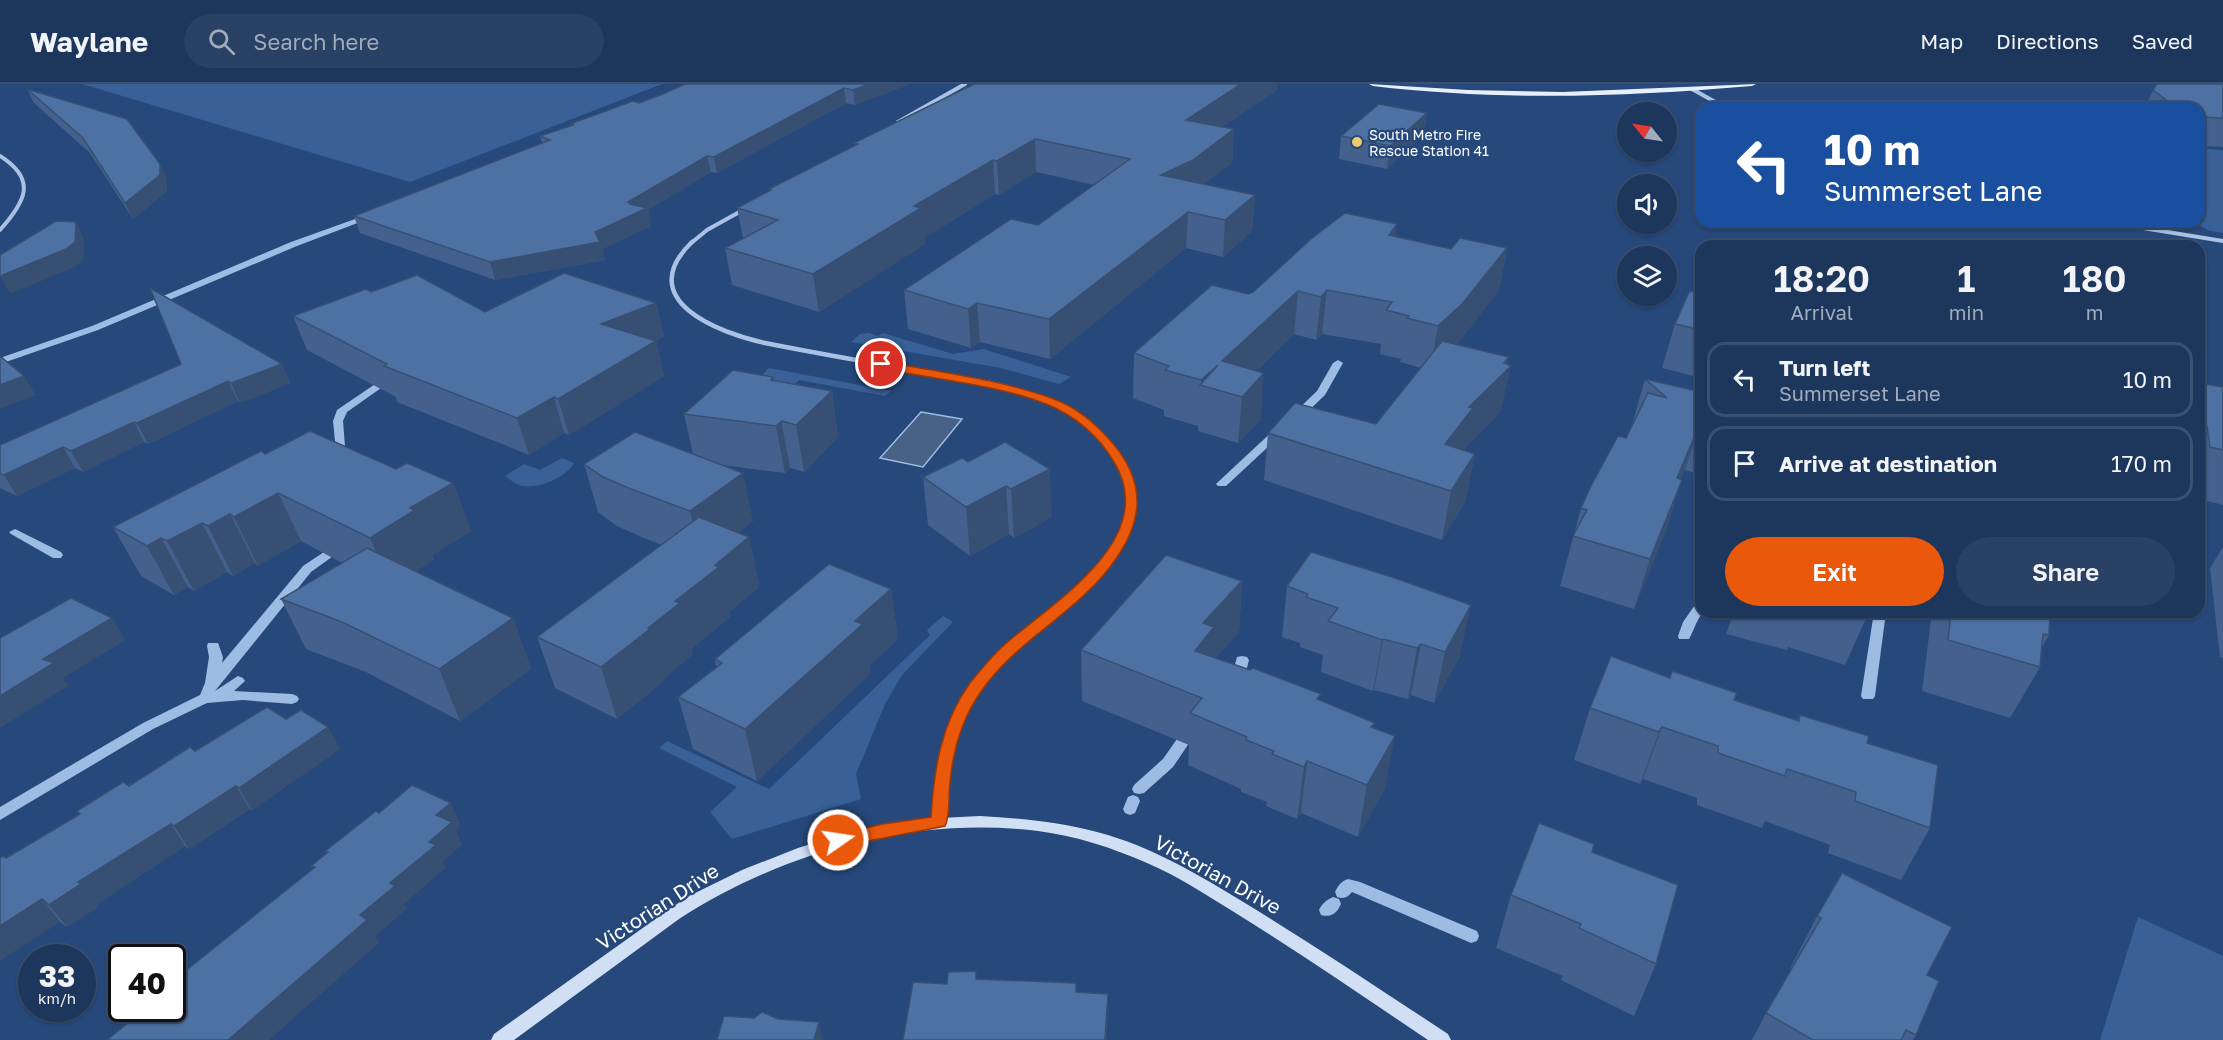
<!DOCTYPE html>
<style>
:root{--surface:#1c365c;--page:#294165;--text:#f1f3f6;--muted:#a0abbb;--line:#3a5072;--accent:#ea580c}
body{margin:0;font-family:"Golos Text",sans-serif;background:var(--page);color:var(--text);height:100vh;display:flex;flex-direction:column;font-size:22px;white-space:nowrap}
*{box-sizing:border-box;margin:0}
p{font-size:20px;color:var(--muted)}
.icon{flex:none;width:33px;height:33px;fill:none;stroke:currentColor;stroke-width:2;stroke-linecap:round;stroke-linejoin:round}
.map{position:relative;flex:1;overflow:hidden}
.drawer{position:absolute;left:1695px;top:156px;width:510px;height:378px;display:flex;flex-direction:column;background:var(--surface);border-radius:18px;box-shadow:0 2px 4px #0004,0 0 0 2px var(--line)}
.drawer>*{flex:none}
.banner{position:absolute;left:1695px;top:18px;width:510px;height:126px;border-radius:18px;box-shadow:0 2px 4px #0004,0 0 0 2px var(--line);background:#1a4fa0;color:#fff;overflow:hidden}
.needle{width:39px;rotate:300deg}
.fabs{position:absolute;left:1617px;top:18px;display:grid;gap:12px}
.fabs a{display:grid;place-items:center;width:60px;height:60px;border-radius:50%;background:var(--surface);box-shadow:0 2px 4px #0004,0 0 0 2px var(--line);font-size:30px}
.speed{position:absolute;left:18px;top:860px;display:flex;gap:12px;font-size:30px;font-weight:700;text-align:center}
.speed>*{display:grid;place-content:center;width:78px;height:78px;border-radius:50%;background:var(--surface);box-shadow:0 2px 4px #0004,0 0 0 2px var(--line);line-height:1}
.speed small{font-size:15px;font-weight:400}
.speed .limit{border:3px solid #111;border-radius:9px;background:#fff;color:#111}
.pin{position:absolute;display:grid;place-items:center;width:51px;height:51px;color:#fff;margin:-26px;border:3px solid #fff;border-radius:50%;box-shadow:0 2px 6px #0007}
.me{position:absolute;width:66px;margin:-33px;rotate:77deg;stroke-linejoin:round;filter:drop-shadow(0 0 4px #0008)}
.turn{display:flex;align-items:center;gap:21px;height:126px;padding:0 30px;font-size:27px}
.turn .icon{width:78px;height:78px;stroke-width:2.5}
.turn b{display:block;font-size:42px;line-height:51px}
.eta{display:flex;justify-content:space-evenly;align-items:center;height:102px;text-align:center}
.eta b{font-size:36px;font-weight:600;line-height:42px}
.primary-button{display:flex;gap:12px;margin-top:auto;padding:12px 30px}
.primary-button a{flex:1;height:69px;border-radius:36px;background:var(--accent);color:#fff;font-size:24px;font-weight:600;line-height:69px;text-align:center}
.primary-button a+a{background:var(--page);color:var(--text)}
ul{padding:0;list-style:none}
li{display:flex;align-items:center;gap:18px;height:75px;margin:0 12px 9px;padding:0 18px;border:3px solid var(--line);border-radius:18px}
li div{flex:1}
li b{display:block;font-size:22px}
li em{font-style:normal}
header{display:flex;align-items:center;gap:36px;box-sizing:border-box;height:84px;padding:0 30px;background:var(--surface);border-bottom:2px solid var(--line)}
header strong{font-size:28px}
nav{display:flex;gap:33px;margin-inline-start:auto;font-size:21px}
.search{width:420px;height:54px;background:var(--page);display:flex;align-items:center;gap:15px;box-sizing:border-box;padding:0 21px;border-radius:33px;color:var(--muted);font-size:22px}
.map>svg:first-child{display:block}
.green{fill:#396197}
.water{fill:#486286;stroke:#9dbce4;stroke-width:1.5}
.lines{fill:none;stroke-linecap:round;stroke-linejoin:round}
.stream{fill:#9dbce4;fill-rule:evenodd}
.street-far3{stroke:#a9c2e4;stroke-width:4}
.street-far2{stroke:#a9c2e4;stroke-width:4.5}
.street-far1{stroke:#a9c2e4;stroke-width:6}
.street{stroke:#a9c2e4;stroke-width:8}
.secondary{fill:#d1dff4;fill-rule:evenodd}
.primary{fill:#e8effc;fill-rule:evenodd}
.wall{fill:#43618c}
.shaded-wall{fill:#374f72}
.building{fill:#4e71a3;stroke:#374f72;stroke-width:1.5}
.route{fill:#ea580c;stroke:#983908;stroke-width:1.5}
.poi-dot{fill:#edcb6e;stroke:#26487a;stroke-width:2}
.labels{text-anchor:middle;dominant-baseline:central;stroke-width:4.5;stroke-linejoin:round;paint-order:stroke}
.far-poi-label{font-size:14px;fill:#fff;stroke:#26487a;text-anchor:start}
.near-street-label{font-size:20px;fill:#fff;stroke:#26487a}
</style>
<header>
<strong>Waylane</strong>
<div class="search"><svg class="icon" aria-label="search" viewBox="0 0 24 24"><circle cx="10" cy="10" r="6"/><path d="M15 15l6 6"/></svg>Search here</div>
<nav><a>Map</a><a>Directions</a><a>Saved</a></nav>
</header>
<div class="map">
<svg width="2223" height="956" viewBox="0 0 2223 956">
<rect width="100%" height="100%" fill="#26487a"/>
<g class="green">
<polygon points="82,0 662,0 410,98"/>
<polygon points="2199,64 2223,66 2223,149 2210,147 2193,138 2199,138"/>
<polygon points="869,249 878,252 883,249 953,270 984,265 1071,293 1059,300 1001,284 851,258 860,250"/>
<polygon points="769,284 891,307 885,312 799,296 786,308 759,294"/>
<path d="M 562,374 L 574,379 C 566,394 538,405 522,402 C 515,400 510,396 505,392 L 524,380 L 540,386 Z"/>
<polygon points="943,532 953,538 902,591 885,620 856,690 861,715 732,755 710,728 737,703 659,664 667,657 769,705 930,551 927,546"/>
<polygon points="2138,833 2223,872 2223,956 2100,956"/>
</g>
<polygon class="water" points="921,328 962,335 923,383 880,374"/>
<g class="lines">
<g class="stream">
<polygon points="369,130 376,132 297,162 98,246 0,280 0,274 92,242 291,158"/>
<polygon points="1338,276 1343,279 1325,311 1301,334 1293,334 1292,332 1293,330 1317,307 1333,279"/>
<polygon points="387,292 391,293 391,297 347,328 343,337 346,375 341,378 337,377 333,337 337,326"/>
<polygon points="1279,344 1284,347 1283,349 1226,402 1218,402 1216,400 1218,398 1275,345"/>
<polygon points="15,445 61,468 63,471 61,474 53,474 11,450 9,448"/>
<polygon points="339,458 343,459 345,462 343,465 311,488 215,607 238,592 243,594 245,597 234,607 292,610 297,612 299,615 297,618 292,620 243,616 207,619 153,645 0,736 0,723 143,639 200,611 205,599 209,573 207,562 208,559 218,559 223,573 222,579 303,482"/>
<path d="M 1701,517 L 1703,528 C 1696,537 1694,546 1689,555 L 1679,555 L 1678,552 L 1683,538 L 1697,518 Z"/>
<polygon points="1874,528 1886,528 1875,612 1873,615 1863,615 1861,612"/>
<polygon points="1242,572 1247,573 1249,576 1243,599 1233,599 1231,596 1237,573"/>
<polygon points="1191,641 1196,642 1198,646 1173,683 1144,709 1139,710 1134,709 1132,705 1134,701 1163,675 1186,642"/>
<polygon points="1133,711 1138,713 1140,717 1135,729 1130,731 1125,729 1123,725 1128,713"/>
<path d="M 1348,795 L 1360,798 L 1477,847 L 1479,852 L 1477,857 L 1471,859 L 1352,808 C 1347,814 1344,815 1337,813 L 1335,808 C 1338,802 1341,797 1348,795 Z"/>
<path d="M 1333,813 L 1339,815 L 1341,820 C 1337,829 1331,834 1321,831 L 1319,826 C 1322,820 1326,816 1333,813 Z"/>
</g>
<g class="street-far3">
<polyline points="1692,5 1726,24"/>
<polyline points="898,38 965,0"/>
<path d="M 0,72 C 38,96 25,118 0,146"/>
<polyline points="2106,138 2223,157"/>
<polyline points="690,160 707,146 743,126"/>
</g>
<path class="street-far2" d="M 692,158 C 632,216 719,249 765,259 C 810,268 856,276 901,284 C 972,296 1062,302 1111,363"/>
<path class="street-far1" d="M 963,624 C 974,602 990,582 1008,566 C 1063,514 1180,450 1109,362"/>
<polyline class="street" points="939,738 948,668 964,622"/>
<path class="secondary" d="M 980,732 C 1020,734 1059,738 1097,748 C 1151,762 1199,791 1245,819 C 1314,861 1381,906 1448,950 L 1451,956 L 1428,956 C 1364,913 1300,869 1234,828 C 1206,811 1178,792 1147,779 C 1113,764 1076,752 1038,747 C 914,732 784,767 679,835 L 514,956 L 491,956 L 494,950 L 668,826 L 689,812 L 742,786 L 798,764 L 861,745 L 920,735 Z"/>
<path class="primary" d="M 1369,0 L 1468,6 L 1563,8 L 1756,0 L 1752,2 C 1625,13 1500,17 1373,2 Z"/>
</g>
<g class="wall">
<polygon points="910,0 855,21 846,19 717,89 711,88 648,126 651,142 602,165 605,176 495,196 360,149 354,132 542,59 540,52 570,42 570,40 663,10"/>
<polygon points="974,0 1277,0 1277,6 1222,43 1234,45 1232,79 1204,100 1255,111 1252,147 1223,173 1186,164 1050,275 980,258 971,264 908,245 904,206 1038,141 1094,101 1036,88 999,111 995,110 924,154 925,160 819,228 732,201 725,164 743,154 737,124 769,107 769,105 855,62 854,59"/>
<polygon points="2223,0 2223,63 2199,62 2199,24 2145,24 2153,6"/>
<polygon points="27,5 160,80 167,95 167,107 133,135 90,69 34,19"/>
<polygon points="1427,29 1423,51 1387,85 1339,75 1341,52"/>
<polygon points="1395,153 1451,165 1507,164 1499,206 1457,260 1507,281 1501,327 1465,364 1464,367 1475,370 1465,418 1442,456 1264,396 1268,349 1376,340 1421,284 1400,278 1401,275 1380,270 1381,260 1322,250 1316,256 1294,250 1256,287 1261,335 1238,359 1198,347 1198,342 1164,332 1164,326 1133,314 1134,269 1248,210"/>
<polygon points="1701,206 1701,294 1662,284 1675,240"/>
<polygon points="371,208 485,228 656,219 664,253 654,257 656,257 664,292 569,351 564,349 529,371 397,318 396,313 307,266 293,232"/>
<polygon points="282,280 290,299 240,319 238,317 148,360 144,358 83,388 75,384 17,412 0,404 0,361"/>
<polygon points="773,293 774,296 832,307 838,353 804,388 790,384 785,389 721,381 753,437 737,449 749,453 759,503 729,528 730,533 691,565 693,570 664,594 665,596 617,635 555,604 537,553 662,461 644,454 617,442 598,428 584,380 693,370 684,330"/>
<polygon points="1645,295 1701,308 1701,391 1685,386 1681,395 1667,444 1634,525 1560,502 1581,424 1626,354 1632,341"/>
<polygon points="2199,299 2223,303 2223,421 2199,415"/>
<polygon points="1005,358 1052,433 1014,454 1009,450 970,472 928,441 923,393 968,378"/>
<polygon points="265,370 396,385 453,399 471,447 432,471 434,475 416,487 513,534 531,585 460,637 366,588 306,565 281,515 342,479 301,457 258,482 255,479 233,492 227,488 194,507 188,503 174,511 141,492 113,443"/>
<polygon points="2223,463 2223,574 2220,573 2210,484"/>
<polygon points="1311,468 1460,572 1434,619 1411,611 1408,615 1374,606 1373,607 1321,588 1323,571 1300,563 1300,559 1282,553 1287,502"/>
<polygon points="1242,497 1239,548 1215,574 1320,616 1374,645 1385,704 1358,753 1301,729 1297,735 1266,722 1267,718 1241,708 1241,705 1188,681 1189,661 1082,617 1081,566"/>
<polygon points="891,505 898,555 869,582 870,590 757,697 693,665 678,613 716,583 715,575"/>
<polygon points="1734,528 1869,528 1845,581 1788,563 1787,566 1726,550"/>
<polygon points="1932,528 2050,528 2049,551 2041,565 2040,583 2010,634 1922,607"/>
<polygon points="1670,594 1797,637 1800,631 1867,659 1930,744 1901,796 1828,769 1830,761 1765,737 1762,744 1697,721 1697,714 1643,695 1640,700 1574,676 1590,624"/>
<polygon points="286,635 328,643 340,665 252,726 250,725 189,765 185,762 96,821 98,823 67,843 60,838 6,774 80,731 77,727 195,667"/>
<polygon points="1592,768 1656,880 1634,932 1561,896 1563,892 1496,864 1511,811"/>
<polygon points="1817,832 1927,891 1916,951 1913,956 1752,956 1766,929 1791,886 1790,885"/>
</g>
<g class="shaded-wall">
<polygon points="870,0 910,0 855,21 853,6"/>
<polygon points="1241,0 1277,0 1277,6 1185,69 1186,36"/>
<polygon points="844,4 846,19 717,89 714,73"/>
<polygon points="1427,29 1423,51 1387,85 1390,62"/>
<polygon points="1234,45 1232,79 1191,110 1161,91"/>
<polygon points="1035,55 1036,88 999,111 997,77"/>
<polygon points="707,72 711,88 648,126 651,142 602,165 605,176 495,196 490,178 595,148 628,118"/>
<polygon points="993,76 995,110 924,154 925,160 819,228 813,190 914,122"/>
<polygon points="160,80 167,95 167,107 133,135 125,119"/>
<polygon points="1255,111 1252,147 1223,173 1225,136"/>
<polygon points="1188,128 1186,164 1050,275 1049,235"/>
<polygon points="76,138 84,155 84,175 75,183 10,210 0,192"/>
<polygon points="1397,140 1391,181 1389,151"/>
<polygon points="1507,164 1499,206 1455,264 1430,286 1438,242"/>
<polygon points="1327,206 1322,250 1316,256 1321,213"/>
<polygon points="1298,207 1294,250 1232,310 1222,277"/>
<polygon points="656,219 664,253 610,274 601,240"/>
<polygon points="977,219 980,258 971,264 968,225"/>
<polygon points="656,257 664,292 569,351 558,315"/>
<polygon points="1509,273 1506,286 1511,282 1501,327 1465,364 1464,370 1445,360 1469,323"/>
<polygon points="282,280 290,299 240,319 231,299"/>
<polygon points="1218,281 1201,301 1201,296"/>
<polygon points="1264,289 1261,335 1238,359 1242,313"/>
<polygon points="24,292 36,311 0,325 0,301"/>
<polygon points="773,293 790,384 785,389 776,342 771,296"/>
<polygon points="228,297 238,317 148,360 137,339"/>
<polygon points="832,307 838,353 804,388 796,341"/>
<polygon points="554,313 564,349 529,371 517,334"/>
<polygon points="134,338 144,358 83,388 71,367"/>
<polygon points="1700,339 1685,386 1662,443 1677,394"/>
<polygon points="63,363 75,384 17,412 4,391"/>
<polygon points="1475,370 1465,418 1442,456 1451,407"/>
<polygon points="1050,385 1052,433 1014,454 1011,405"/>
<polygon points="743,389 753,437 702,475 690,427"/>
<polygon points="1682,396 1667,444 1634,525 1650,475"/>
<polygon points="453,399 471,447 432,471 434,475 391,503 370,454 410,424"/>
<polygon points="1006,402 1009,450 970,472 966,423"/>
<polygon points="278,409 301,457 258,482 234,433"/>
<polygon points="230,430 255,479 233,492 208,442"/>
<polygon points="202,439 227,488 194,507 167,457"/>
<polygon points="749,453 759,503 729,528 730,533 691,565 693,570 664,594 665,596 617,635 601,583 715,481"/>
<polygon points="161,454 188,503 174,511 147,462"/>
<polygon points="1242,497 1239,548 1212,577 1195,567 1203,539"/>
<polygon points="891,505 898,555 869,582 870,590 757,697 745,645 855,537"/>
<polygon points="1471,521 1460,572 1434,619 1445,568"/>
<polygon points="112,534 126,556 63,594 68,602 0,644 0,612 43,575"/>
<polygon points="513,534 531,585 460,637 439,585"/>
<polygon points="1383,555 1374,606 1373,607 1382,556"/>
<polygon points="1421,560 1411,611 1408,615 1417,564"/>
<polygon points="328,643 340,665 252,726 239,704"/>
<polygon points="1662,643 1643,695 1640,700 1659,648"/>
<polygon points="1395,652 1385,704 1358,753 1367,701"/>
<polygon points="1307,677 1301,729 1297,735 1304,683"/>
<polygon points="236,702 250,725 189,765 174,742"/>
<polygon points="451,719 461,742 456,746 462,761 443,778 446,784 404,820 407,825 375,852 379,859 269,956 228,956 360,831 390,799 436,731"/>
<polygon points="171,740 185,762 96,821 98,823 67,843 49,821 78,798"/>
<polygon points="42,815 60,838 0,877 0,842"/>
<polygon points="1108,910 1107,956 1105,956"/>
<polygon points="819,938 823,956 814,956"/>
</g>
<g class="building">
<polygon points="685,0 870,0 853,6 844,4 714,73 707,72 628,118 632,119 630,120 647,124 595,148 600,158 490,178 354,132 550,56 540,52 573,41 570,40 633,17 639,19 663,10"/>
<polygon points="974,0 1241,0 1186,36 1234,45 1193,76 1161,91 1255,111 1225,136 1188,128 1049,235 977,219 968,225 904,206 1011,135 1038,141 1130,75 1035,55 997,77 993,76 914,122 921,124 813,190 725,164 778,136 737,124 771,106 769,105 858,60 854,59"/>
<polygon points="2157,0 2223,0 2223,34 2199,33 2199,24 2177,24 2153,6"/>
<polygon points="27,5 127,35 160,80 160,91 125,119 83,54"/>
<polygon points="1379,20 1427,29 1390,62 1341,52"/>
<polygon points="1345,129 1397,140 1389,151 1451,165 1460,154 1507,164 1462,220 1438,242 1407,234 1409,232 1386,226 1392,218 1327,206 1321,213 1298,207 1222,277 1264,289 1242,313 1200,301 1218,281 1201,296 1165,286 1169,282 1134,269 1212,201 1248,210 1253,208 1311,155"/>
<polygon points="56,137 76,138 75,158 66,165 0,192 0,171"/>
<polygon points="564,189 656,219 601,240 656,257 558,315 554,313 517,334 384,282 387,280 293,232 366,205 371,208 417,191 485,228"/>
<polygon points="150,204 282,280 231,299 228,297 137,339 134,338 71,367 63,363 4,391 0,390 0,361 181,280"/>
<polygon points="1701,206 1701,246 1675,240 1689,208"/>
<polygon points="1442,257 1509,273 1504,279 1511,282 1469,323 1473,324 1445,360 1475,370 1451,407 1268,349 1295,319 1376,340"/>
<polygon points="0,272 24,292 0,301"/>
<polygon points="733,286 773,293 771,296 832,307 796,341 782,337 776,342 684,330"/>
<polygon points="1645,295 1701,308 1701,340 1700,339 1677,394 1682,396 1650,475 1573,452 1587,426 1581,424 1591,402 1618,352 1626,354 1648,309 1667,314"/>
<polygon points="2199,299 2223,303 2223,366 2210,363 2207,342 2203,341 2202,331 2199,330"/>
<polygon points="310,347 396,385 407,379 453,399 410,424 415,426 370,454 278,409 234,433 230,430 208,442 202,439 167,457 161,454 147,462 113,443 261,367 265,370"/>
<polygon points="635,348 743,389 690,427 631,405 603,393 584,380"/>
<polygon points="1005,358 1050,385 1011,405 1006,402 966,423 923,393 962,374 968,378"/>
<polygon points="699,433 749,453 715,481 719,483 675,517 680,519 648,544 650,545 601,583 537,553"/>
<polygon points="367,464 513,534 439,585 342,538 281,515"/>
<polygon points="1311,468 1392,493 1471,521 1445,568 1421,560 1417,564 1383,555 1382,556 1328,537 1338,524 1306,513 1308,510 1287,502"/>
<polygon points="1166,471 1242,497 1203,539 1214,543 1195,567 1250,586 1253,584 1321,610 1317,615 1375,639 1371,643 1395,652 1367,701 1307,677 1304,683 1272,670 1274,667 1246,656 1247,653 1190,629 1202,614 1081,566"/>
<polygon points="829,480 891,505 855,537 863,540 745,645 678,613 722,579 715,575"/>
<polygon points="71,514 112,534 43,575 54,579 0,612 0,554"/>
<polygon points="1951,528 2050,528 2049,551 2043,550 2040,583 1948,556"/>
<polygon points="1611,572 1670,594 1672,587 1737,609 1734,616 1799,637 1800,631 1869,652 1867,659 1938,681 1930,744 1855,717 1856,708 1787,685 1785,692 1718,669 1718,662 1662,643 1659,648 1590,624"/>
<polygon points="267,623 286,635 301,626 328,643 239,704 236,702 174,742 171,740 78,798 81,800 49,821 42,815 0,842 0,774 3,772 6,774 80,730 77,727 123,698 129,702 190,663 195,667"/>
<polygon points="412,701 451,719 436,731 452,738 429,758 436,761 390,799 395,802 360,831 367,836 228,956 107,956 146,924 172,924 172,893 184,885 185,887 315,783 311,782 328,768 324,768 376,727 379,729"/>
<polygon points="1539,739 1594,760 1592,768 1678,801 1656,880 1579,844 1581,840 1511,811"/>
<polygon points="1842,789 1952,843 1927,891 1939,897 1916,951 1906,946 1901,956 1813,956 1766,929 1821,834 1817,832"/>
<polygon points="976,887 976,895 1076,899 1076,908 1108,910 1105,956 903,956 913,898 947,900 948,888"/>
<polygon points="762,928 778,935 819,938 814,956 717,956 724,932 754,934"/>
</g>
<path class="route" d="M 881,277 C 939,288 999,295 1054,315 C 1075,323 1093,337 1108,354 C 1153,402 1142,447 1101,494 C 1064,536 1012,561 980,609 C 962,635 953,667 950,698 C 948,712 951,730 945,742 L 838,763 L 832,761 L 830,756 L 832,752 L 883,740 L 931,733 C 934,685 941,639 970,599 C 982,584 995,568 1010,556 C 1057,516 1160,453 1114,378 C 1099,352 1074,331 1046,320 C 992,299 933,296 877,283 L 877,278 Z"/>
<circle class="poi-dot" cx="1357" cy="58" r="6"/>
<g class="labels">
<g class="far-poi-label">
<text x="1369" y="50">South Metro Fire<tspan x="1369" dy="16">Rescue Station 41</tspan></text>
</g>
<g class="near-street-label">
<text transform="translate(1218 790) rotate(29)">Victorian Drive</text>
<text transform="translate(657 822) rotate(-33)">Victorian Drive</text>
</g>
</g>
</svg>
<div class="fabs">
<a><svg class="needle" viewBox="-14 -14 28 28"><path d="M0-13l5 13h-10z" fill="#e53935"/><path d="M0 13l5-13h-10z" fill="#a0abbb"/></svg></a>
<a><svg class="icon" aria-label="sound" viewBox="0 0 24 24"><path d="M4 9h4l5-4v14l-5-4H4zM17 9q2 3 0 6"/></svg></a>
<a><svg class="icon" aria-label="layers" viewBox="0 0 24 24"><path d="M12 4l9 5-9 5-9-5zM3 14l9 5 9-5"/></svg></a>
</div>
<div class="speed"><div>33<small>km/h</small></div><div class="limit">40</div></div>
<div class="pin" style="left:881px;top:280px;background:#d93025"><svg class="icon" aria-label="arrive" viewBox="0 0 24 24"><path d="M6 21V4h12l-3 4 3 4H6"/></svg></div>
<svg class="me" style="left:838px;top:756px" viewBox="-20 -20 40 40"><circle r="17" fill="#ea580c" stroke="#fff" stroke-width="3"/><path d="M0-11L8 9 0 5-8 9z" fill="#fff"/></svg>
<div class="banner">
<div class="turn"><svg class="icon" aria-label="left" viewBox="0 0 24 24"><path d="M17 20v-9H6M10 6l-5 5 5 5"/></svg><div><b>10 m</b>Summerset Lane</div></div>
</div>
<section class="drawer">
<div class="eta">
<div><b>18:20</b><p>Arrival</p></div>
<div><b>1</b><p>min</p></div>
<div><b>180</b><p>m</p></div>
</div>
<ul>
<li><svg class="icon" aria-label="left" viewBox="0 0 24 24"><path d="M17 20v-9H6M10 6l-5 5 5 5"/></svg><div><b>Turn left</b><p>Summerset Lane</p></div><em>10 m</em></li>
<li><svg class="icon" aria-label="arrive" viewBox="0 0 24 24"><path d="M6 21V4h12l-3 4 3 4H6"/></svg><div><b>Arrive at destination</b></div><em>170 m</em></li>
</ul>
<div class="primary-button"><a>Exit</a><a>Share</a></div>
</section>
</div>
